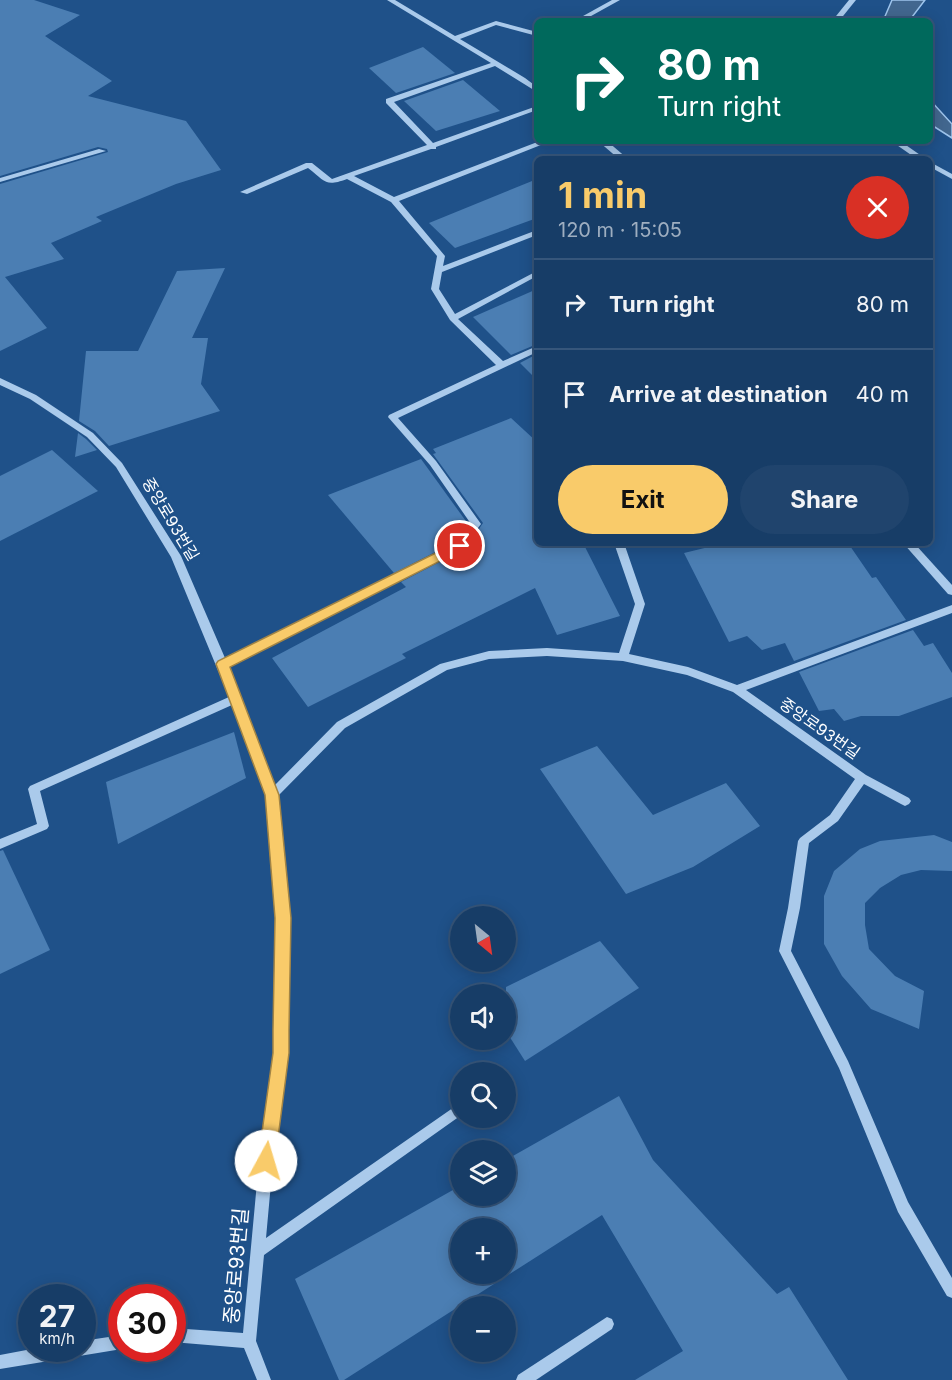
<!DOCTYPE html>
<meta charset="utf-8">
<style>
:root{--surface:#173d67;--page:#20446d;--text:#f1f3f6;--muted:#9eaec0;--line:#36567b;--accent:#f9cb6a}
body{margin:0;font-family:Inter,"Noto Sans KR",sans-serif;background:var(--page);color:var(--text);height:100vh;display:flex;flex-direction:column;font-size:22px;white-space:nowrap}
*{box-sizing:border-box;margin:0}
p{font-size:20px;color:var(--muted)}
.icon{flex:none;width:33px;height:33px;fill:none;stroke:currentColor;stroke-width:2;stroke-linecap:round;stroke-linejoin:round}
.map{position:relative;flex:1;overflow:hidden}
.details{position:absolute;left:534px;top:156px;width:399px;height:390px;display:flex;flex-direction:column;background:var(--surface);border-radius:9px;box-shadow:0 3px 15px #0003,0 0 0 2px var(--line)}
.details>*{flex:none}
.top-card{position:absolute;left:534px;top:18px;width:399px;height:126px;border-radius:9px;box-shadow:0 3px 15px #0003,0 0 0 2px var(--line);background:#00695c;color:#fff;overflow:hidden}
.needle{width:39px;rotate:151deg}
.fabs{position:absolute;left:450px;top:906px;display:grid;gap:12px}
.fabs a{display:grid;place-items:center;width:66px;height:66px;border-radius:50%;background:var(--surface);box-shadow:0 3px 15px #0003,0 0 0 2px var(--line);font-size:30px}
.speed{position:absolute;left:18px;top:1284px;display:flex;gap:12px;font-size:30px;font-weight:700;text-align:center}
.speed>*{display:grid;place-content:center;width:78px;height:78px;border-radius:50%;background:var(--surface);box-shadow:0 3px 15px #0003,0 0 0 2px var(--line);line-height:1}
.speed small{font-size:15px;font-weight:400}
.speed .limit{border:9px solid #d22;background:#fff;color:#111}
.pin{position:absolute;display:grid;place-items:center;width:51px;height:51px;color:#fff;margin:-26px;border:3px solid #fff;border-radius:50%;box-shadow:0 2px 6px #0007}
.me{position:absolute;width:66px;margin:-33px;rotate:6deg;stroke-linejoin:round;filter:drop-shadow(0 0 4px #0008)}
.turn{display:flex;align-items:center;gap:21px;height:126px;padding:0 24px;font-size:27px}
.turn .icon{width:78px;height:78px;stroke-width:2.5}
.turn b{display:block;font-size:42px;line-height:51px}
.round{display:grid;place-items:center;flex:none;width:63px;height:63px;border-radius:32px;background:var(--page)}
.head{display:flex;align-items:center;justify-content:space-between;height:102px;padding:0 24px}
h1{font-size:36px;font-weight:700;line-height:45px;color:var(--accent)}
.action{display:flex;gap:12px;margin-top:auto;padding:12px 24px}
.action a{flex:1;height:69px;border-radius:36px;background:var(--accent);color:#111;font-size:24px;font-weight:700;line-height:69px;text-align:center}
.action a+a{background:var(--page);color:var(--text)}
ul{padding:0;list-style:none}
li{display:flex;align-items:center;gap:18px;height:90px;padding:0 24px;border-top:2px solid var(--line)}
li div{flex:1}
li b{display:block;font-size:22px}
li em{font-style:normal}
.map>svg:first-child{display:block}
.water{fill:#42678f;stroke:#9ec5ed;stroke-width:1.5}
.building{fill:#4b7eb3;fill-rule:evenodd}
.lines{fill:none;stroke-linecap:round;stroke-linejoin:round}
.minor{fill:#aacaeb;fill-rule:evenodd}
.route{fill:#f9cb6a;stroke:#a28445;stroke-width:1.5}
.labels{text-anchor:middle;dominant-baseline:central;stroke-width:4.5;stroke-linejoin:round;paint-order:stroke}
.street-label{font-size:16px;fill:#fff;stroke:#1f5189}
.near-street-label{font-size:20px;fill:#fff;stroke:#1f5189}
</style>
<div class="map">
<svg width="952" height="1380" viewBox="0 0 952 1380">
<rect width="100%" height="100%" fill="#1f5189"/>
<g class="water">
<polygon points="892,0 925,0 909,21 883,21"/>
<polygon points="930,100 952,124 952,138 930,124"/>
</g>
<g class="building">
<polygon points="0,0 34,0 80,15 45,36 112,81 88,96 186,121 221,170 176,184 96,217 102,221 51,243 64,259 5,277 47,328 0,351 0,184 108,152 107,149 98,147 0,176"/>
<polygon points="423,47 455,73 396,93 369,68"/>
<polygon points="463,80 500,111 436,131 404,101"/>
<polygon points="537,179 537,218 455,248 429,223"/>
<polygon points="225,268 192,338 208,338 201,384 220,411 109,446 95,431 79,421 86,351 138,351 177,271"/>
<polygon points="537,289 537,344 511,355 473,317"/>
<polygon points="537,354 537,380 520,363"/>
<polygon points="511,418 537,442 537,543 583,543 620,616 557,635 535,588 402,654 406,658 308,707 272,658 406,587 401,582 465,549 483,523 433,454 436,453 433,449"/>
<polygon points="78,433 86,439 97,450 75,457"/>
<polygon points="52,450 98,491 0,541 0,476"/>
<polygon points="421,459 468,524 455,542 394,573 328,495"/>
<polygon points="725,543 848,543 872,578 876,577 906,620 794,661 785,643 762,650 747,636 729,642 684,553"/>
<polygon points="913,630 924,646 933,643 952,673 952,697 899,716 861,716 844,721 834,709 819,711 799,672"/>
<polygon points="234,732 246,778 118,844 106,782"/>
<polygon points="597,746 653,815 726,783 760,826 693,867 626,894 540,769"/>
<polygon points="934,835 952,842 952,871 921,870 901,875 880,888 865,903 865,925 869,949 895,976 924,991 919,1029 871,1009 842,976 824,944 824,896 834,871 860,849 880,841"/>
<polygon points="3,850 50,950 0,974 0,851"/>
<polygon points="600,941 639,988 525,1061 506,1031 506,987"/>
<path d="M 619,1096 L 653,1160 L 777,1294 L 789,1287 L 848,1380 L 635,1380 L 683,1351 L 602,1215 L 344,1380 L 339,1380 L 295,1279 L 460,1186 L 460,1196 L 506,1196 L 506,1160 ZM 460,1228 L 506,1228 L 506,1274 L 460,1274 Z"/>
</g>
<g class="lines">
<g class="minor">
<path d="M 387,0 L 395,0 L 455,36 L 496,21 L 537,32 L 537,36 L 496,25 L 460,39 L 525,78 L 537,87 L 537,92 L 495,66 L 394,102 L 433,143 L 537,106 L 537,110 L 436,147 L 436,149 L 431,149 L 354,176 L 394,197 L 540,141 L 551,141 L 399,201 L 445,256 L 443,266 L 537,230 L 537,235 L 442,272 L 439,289 L 455,314 L 537,271 L 537,276 L 458,319 L 503,361 L 537,346 L 537,352 L 398,418 L 436,461 L 481,524 L 463,548 L 228,666 L 274,786 L 337,722 L 440,664 L 489,651 L 547,648 L 619,653 L 635,604 L 614,543 L 624,543 L 645,604 L 629,654 L 688,667 L 737,685 L 952,605 L 952,613 L 746,690 L 866,775 L 909,798 L 911,801 L 909,804 L 905,806 L 901,804 L 864,784 L 838,821 L 809,843 L 800,908 L 791,951 L 848,1061 L 908,1202 L 952,1278 L 952,1298 L 947,1296 L 898,1212 L 839,1068 L 779,951 L 788,908 L 798,841 L 800,838 L 830,815 L 855,779 L 733,692 L 687,675 L 623,661 L 547,656 L 489,659 L 447,670 L 345,728 L 278,796 L 289,918 L 287,1053 L 275,1139 L 266,1238 L 460,1103 L 460,1116 L 264,1255 L 256,1341 L 271,1380 L 257,1380 L 244,1348 L 172,1342 L 172,1328 L 243,1333 L 261,1139 L 275,1053 L 277,918 L 266,795 L 232,705 L 40,791 L 49,826 L 47,829 L 0,849 L 0,839 L 37,824 L 28,789 L 30,786 L 229,697 L 171,557 L 116,467 L 87,437 L 30,399 L 0,385 L 0,378 L 36,395 L 93,433 L 122,463 L 181,556 L 225,658 L 457,544 L 471,524 L 430,465 L 388,417 L 389,415 L 496,365 L 450,320 L 431,289 L 437,256 L 391,202 L 347,179 C 325,187 326,182 308,168 L 247,194 L 240,192 L 306,163 L 312,163 L 332,179 L 427,145 L 386,103 L 386,99 L 491,63 Z"/>
<polygon points="612,0 620,0 582,21 574,21"/>
<polygon points="849,0 856,0 839,21 832,21"/>
<polygon points="598,141 607,141 628,159 619,159"/>
<polygon points="891,141 900,141 926,159 917,159"/>
<polygon points="99,149 106,151 0,182 0,178"/>
<polygon points="930,162 952,174 952,179 930,167"/>
<polygon points="903,543 914,543 952,585 952,595 948,594"/>
<polygon points="607,1317 612,1319 614,1324 612,1329 536,1380 516,1380 518,1375"/>
<polygon points="122,1335 122,1348 123,1348 122,1349 0,1369 0,1355 37,1348 82,1348 82,1341"/>
</g>
</g>
<polygon class="route" points="460,541 466,546 464,549 230,667 279,795 291,918 289,1030 289,1053 275,1161 272,1167 266,1170 260,1167 258,1161 273,1053 273,1030 275,918 265,795 216,664 218,661"/>
<g class="labels">
<g class="street-label">
<text transform="translate(171 519) rotate(59)">중앙로93번길</text>
<text transform="translate(820 728) rotate(35)">중앙로93번길</text>
</g>
<g class="near-street-label">
<text transform="translate(236 1266) rotate(-85)">중앙로93번길</text>
</g>
</g>
</svg>
<div class="fabs">
<a><svg class="needle" viewBox="-14 -14 28 28"><path d="M0-13l5 13h-10z" fill="#e53935"/><path d="M0 13l5-13h-10z" fill="#9eaec0"/></svg></a>
<a><svg class="icon" aria-label="sound" viewBox="0 0 24 24"><path d="M4 9h4l5-4v14l-5-4H4zM17 9q2 3 0 6"/></svg></a>
<a><svg class="icon" aria-label="search" viewBox="0 0 24 24"><circle cx="10" cy="10" r="6"/><path d="M15 15l6 6"/></svg></a>
<a><svg class="icon" aria-label="layers" viewBox="0 0 24 24"><path d="M12 4l9 5-9 5-9-5zM3 14l9 5 9-5"/></svg></a>
<a>+</a>
<a>−</a>
</div>
<div class="speed"><div>27<small>km/h</small></div><div class="limit">30</div></div>
<div class="pin" style="left:460px;top:546px;background:#d93025"><svg class="icon" aria-label="arrive" viewBox="0 0 24 24"><path d="M6 21V4h12l-3 4 3 4H6"/></svg></div>
<svg class="me" style="left:266px;top:1161px" viewBox="-20 -20 40 40"><circle r="19" fill="#fff"/><path d="M0-13L10 11 0 6-10 11z" fill="#f9cb6a"/></svg>
<div class="top-card">
<div class="turn"><svg class="icon" aria-label="right" viewBox="0 0 24 24"><path d="M7 20v-9h11M14 6l5 5-5 5"/></svg><div><b>80 m</b>Turn right</div></div>
</div>
<section class="details">
<div class="head"><div><h1>1 min</h1><p>120 m · 15:05</p></div><a class="round" style="background:#d93025;color:#fff"><svg class="icon" aria-label="close" viewBox="0 0 24 24"><path d="M6 6l12 12M18 6L6 18"/></svg></a></div>
<ul>
<li><svg class="icon" aria-label="right" viewBox="0 0 24 24"><path d="M7 20v-9h11M14 6l5 5-5 5"/></svg><div><b>Turn right</b></div><em>80 m</em></li>
<li><svg class="icon" aria-label="arrive" viewBox="0 0 24 24"><path d="M6 21V4h12l-3 4 3 4H6"/></svg><div><b>Arrive at destination</b></div><em>40 m</em></li>
</ul>
<div class="action"><a>Exit</a><a>Share</a></div>
</section>
</div>
